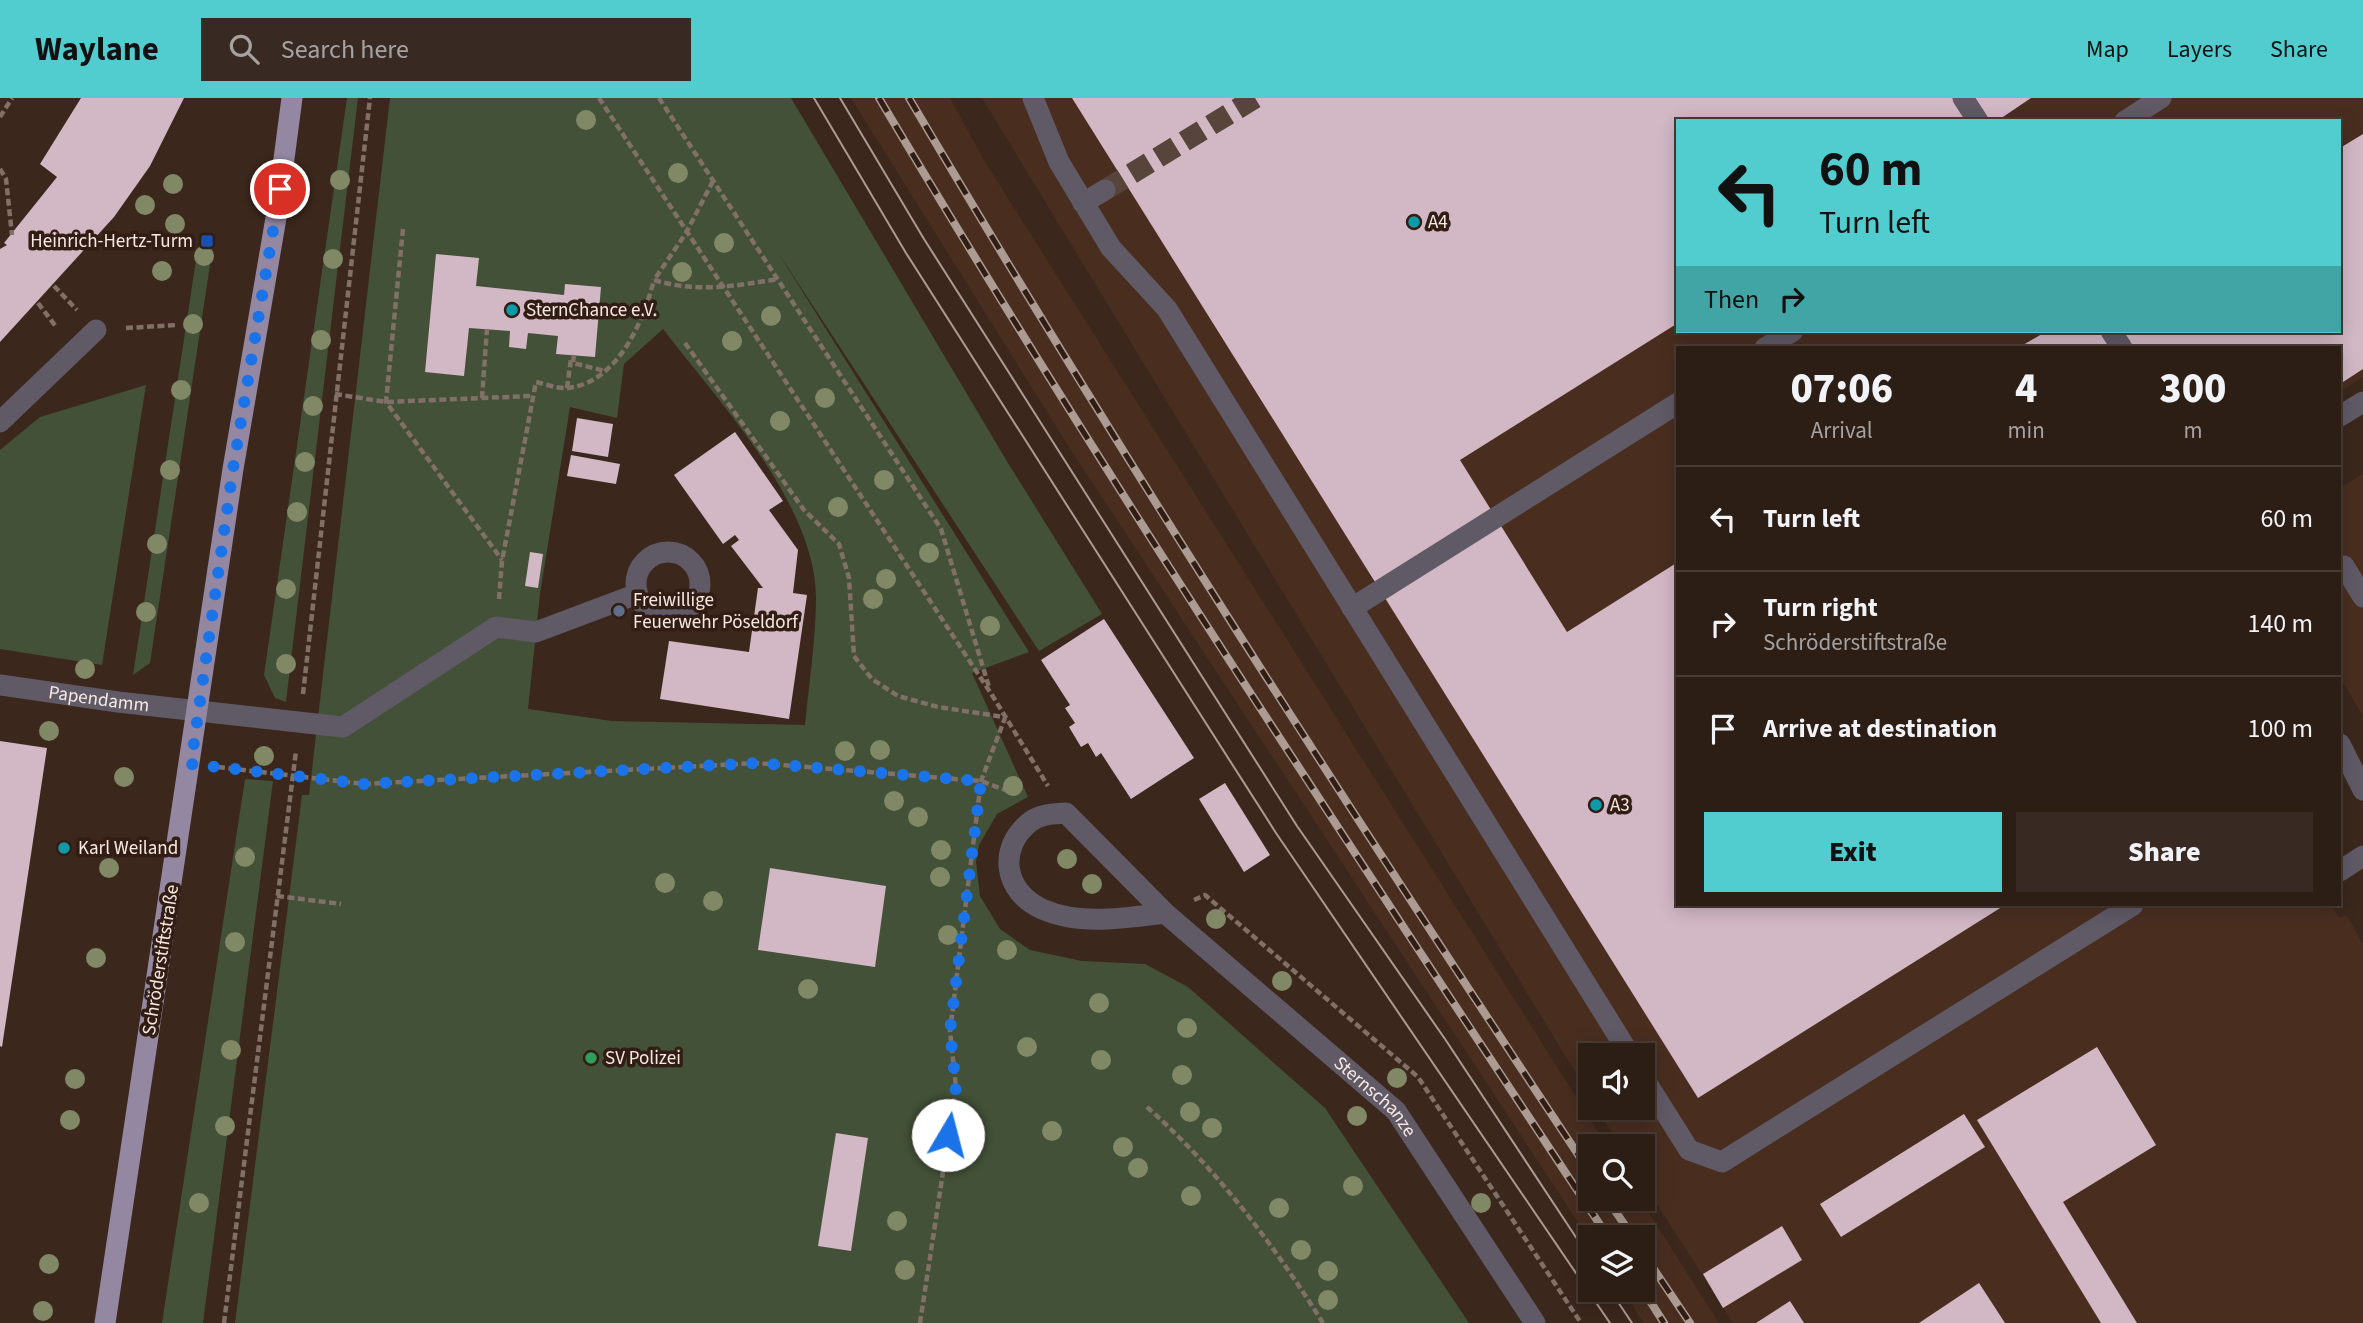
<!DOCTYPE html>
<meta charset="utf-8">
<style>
:root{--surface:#2c1d15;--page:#382a22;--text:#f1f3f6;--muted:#a6a2a0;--line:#483b34;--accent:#52cdcf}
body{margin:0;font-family:"Source Sans 3",sans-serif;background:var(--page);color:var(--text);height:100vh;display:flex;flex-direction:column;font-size:26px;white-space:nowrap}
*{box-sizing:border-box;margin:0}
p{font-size:23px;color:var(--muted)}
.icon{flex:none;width:38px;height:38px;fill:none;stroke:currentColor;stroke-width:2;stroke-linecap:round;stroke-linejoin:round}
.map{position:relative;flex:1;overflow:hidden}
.details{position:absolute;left:1676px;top:248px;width:665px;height:560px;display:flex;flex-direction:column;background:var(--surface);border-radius:0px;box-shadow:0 4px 18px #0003,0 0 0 2px var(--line)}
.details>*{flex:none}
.top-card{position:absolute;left:1676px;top:21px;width:665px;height:214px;border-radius:0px;box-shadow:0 4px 18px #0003,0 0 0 2px var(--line);background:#52cdcf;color:#111;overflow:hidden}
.controls{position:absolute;left:1578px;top:945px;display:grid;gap:14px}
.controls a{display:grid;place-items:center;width:77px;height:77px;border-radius:0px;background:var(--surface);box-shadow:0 4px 18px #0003,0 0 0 2px var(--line);font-size:35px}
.pin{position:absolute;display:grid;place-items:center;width:60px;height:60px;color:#fff;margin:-30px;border:4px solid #fff;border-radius:50%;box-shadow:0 2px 7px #0007}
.me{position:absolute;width:77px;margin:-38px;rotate:8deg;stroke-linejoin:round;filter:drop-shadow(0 0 5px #0008)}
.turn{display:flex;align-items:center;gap:24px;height:147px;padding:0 28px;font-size:32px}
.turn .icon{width:91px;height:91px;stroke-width:2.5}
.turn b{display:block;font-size:49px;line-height:60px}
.then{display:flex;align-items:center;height:66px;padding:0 28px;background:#0003;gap:14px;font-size:26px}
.eta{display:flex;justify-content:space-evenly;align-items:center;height:119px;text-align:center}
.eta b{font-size:42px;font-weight:800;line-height:49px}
.action{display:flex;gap:14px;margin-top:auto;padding:14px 28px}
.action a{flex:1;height:80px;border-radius:0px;background:var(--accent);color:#111;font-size:28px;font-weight:800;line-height:80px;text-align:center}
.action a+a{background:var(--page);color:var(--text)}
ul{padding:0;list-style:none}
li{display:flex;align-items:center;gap:21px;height:105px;padding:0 28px;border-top:2px solid var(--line)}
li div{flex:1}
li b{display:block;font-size:26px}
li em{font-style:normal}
header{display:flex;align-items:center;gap:42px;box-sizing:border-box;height:98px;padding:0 35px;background:var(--accent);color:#111}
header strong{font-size:33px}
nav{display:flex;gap:38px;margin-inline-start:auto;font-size:24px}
.search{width:490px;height:63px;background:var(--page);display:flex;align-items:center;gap:18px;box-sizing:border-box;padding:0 24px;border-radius:0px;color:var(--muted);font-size:26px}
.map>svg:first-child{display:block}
.built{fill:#492e20;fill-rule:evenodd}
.green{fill:#435138;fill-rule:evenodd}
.building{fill:#d2b7c5}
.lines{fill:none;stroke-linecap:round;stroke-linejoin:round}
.minor-tunnel{stroke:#57443a;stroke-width:21;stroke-dasharray:21 10;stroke-linecap:butt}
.path{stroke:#817066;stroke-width:4.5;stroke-dasharray:7 3.5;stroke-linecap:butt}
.minor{stroke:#605a67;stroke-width:21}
.major{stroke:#9387a1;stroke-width:21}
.tram{stroke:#ab9b92;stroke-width:2}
.rail-casing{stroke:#ab9b92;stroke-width:8}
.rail{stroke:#311d13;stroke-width:5;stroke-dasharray:16;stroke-linecap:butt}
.tree{fill:#808866}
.route{stroke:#1a73e8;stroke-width:12;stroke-dasharray:0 21.6}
.culture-dot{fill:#0f9aa8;stroke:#311d13;stroke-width:2.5}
.transit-dot{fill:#1a4fb4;stroke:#311d13;stroke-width:2.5}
.service-dot{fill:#5c6f8a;stroke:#311d13;stroke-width:2.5}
.leisure-dot{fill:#2e9e5b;stroke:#311d13;stroke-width:2.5}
.labels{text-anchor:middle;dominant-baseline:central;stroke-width:7;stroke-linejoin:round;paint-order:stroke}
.poi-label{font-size:19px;fill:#f7e9e2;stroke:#311d13;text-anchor:start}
.street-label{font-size:19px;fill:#f7e9e2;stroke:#311d13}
</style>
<header>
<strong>Waylane</strong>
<div class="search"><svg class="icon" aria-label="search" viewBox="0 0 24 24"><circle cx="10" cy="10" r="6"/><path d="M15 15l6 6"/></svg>Search here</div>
<nav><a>Map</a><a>Layers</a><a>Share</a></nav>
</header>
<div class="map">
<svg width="2363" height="1225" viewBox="0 0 2363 1225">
<rect width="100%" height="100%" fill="#3b271c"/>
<g class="built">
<polygon points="851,0 950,0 985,64 1607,1048 1591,1048 1591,1101 1640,1101 1719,1225 1644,1225 1622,1192 1643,1192 1643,1139 1591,1139 1591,1144 1069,349"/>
<path d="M 982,0 L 2363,0 L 2363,279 L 2340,294 L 2340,250 L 1678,250 L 1678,807 L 2330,807 L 2340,820 L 2346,817 L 2363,846 L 2363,1225 L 1733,1225 L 1643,1084 L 1643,1048 L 1620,1048 L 1597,1010 L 1643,1010 L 1643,957 L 1591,957 L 1591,1000 ZM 1678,23 L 2340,23 L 2340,233 L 1678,233 Z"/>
<polygon points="2363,376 2363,618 2340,579 2340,390"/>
</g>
<g class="green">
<polygon points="347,0 358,0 286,604 275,600 264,577"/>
<path d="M 390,0 L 791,0 L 1008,365 L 1102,516 L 1039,553 L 777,153 L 1029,554 L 972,575 L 1028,699 L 997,716 L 979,747 L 976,764 L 980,798 L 1000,831 L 1030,852 L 1082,863 L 1145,866 L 1188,889 L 1325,1010 L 1469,1225 L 235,1225 L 302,697 L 309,697 ZM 663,231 C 718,303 815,405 816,499 C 816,541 809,585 805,627 L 612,623 L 528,611 L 540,496 L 570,309 L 617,320 L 624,266 Z"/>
<polygon points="213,147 150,565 133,577 198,149"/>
<polygon points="146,287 102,567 0,551 0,352 40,319"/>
<polygon points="245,681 273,683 203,1225 162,1225"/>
</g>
<g class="building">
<polygon points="81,0 184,0 150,68 114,119 0,244 0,151 7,147 4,145 57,79 40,66"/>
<polygon points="1072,0 2031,0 1997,23 1678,23 1678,225 1460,362 1567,534 1678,464 1678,807 2005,807 1698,1000"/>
<polygon points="2363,36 2363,271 2340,286 2340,250 2018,250 2047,233 2340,233 2340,50"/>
<polygon points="436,156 479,160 476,188 564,197 565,186 601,189 595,259 556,256 558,238 528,235 526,251 509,249 510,233 469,230 464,278 425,274"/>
<polygon points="577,320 613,326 608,359 572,353"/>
<polygon points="735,334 783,403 769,412 798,452 793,495 807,497 789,621 660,601 669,543 749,554 758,490 763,490 731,448 739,442 735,437 723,446 674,377"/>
<polygon points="571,357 620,366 616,386 567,378"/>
<polygon points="530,454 543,456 538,490 525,488"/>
<polygon points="1104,521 1194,660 1131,701 1101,655 1096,659 1088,645 1081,649 1069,629 1075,625 1065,610 1070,607 1041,562"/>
<polygon points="0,643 47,650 2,949 0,948"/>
<polygon points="1225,685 1270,757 1244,774 1199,701"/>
<polygon points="770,770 886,788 875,869 758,852"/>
<polygon points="2097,949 2156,1047 2063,1104 2137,1225 2101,1225 1977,1022"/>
<polygon points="1964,1016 1985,1049 1841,1139 1820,1106"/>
<polygon points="836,1035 868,1040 851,1153 818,1148"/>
<polygon points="1782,1128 1802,1162 1723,1210 1703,1176"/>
<polygon points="1979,1185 2005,1225 1919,1225"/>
<polygon points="1790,1203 1804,1225 1756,1225"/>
</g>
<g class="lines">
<polyline class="minor-tunnel" points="1105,92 1255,0"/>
<g class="path">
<polyline points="599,0 992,597 1048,688"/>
<polyline points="659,0 941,431 989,589"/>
<polyline points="0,19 12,0"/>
<polyline points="0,71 6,81 12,137"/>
<path d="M 713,83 L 686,135 L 654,182 C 696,195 736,188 778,181"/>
<polyline points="403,131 386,304 502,462"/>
<polyline points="54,188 77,212"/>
<polyline points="38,205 57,230"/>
<polyline points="126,230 177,227"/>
<polyline points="685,245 804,412 839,446 849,480 854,558 872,581 898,598 938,609 1004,619"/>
<polyline points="574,257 573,265 605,273"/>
<polyline points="567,290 571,261"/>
<polyline points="335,296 386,304 531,298"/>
<polyline points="482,300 487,231"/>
<path d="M 499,501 L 502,463 L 536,284 C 545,286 558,291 568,290 C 618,284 643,224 654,182"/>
<polyline points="303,596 370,0"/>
<polyline points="218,669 364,686 757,665 981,683 1016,696"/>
<polyline points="277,798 341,806"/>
<polyline points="1194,802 1205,797 1418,979 1581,1225"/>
<path d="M 1147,1009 C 1216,1070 1274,1147 1323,1225"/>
<polyline points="224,1225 296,653"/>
<polyline points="920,1225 956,989 950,933 981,683 1005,620"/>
</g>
<g class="minor">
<polyline points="1033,0 1059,64 1111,150 1167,211 1630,957"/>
<polyline points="1963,0 1978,23"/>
<polyline points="2125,23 2161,0"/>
<polyline points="1083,105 1105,92"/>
<polyline points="2111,233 2122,250"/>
<polyline points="1765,250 1793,233"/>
<polyline points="2340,318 2363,304"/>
<polyline points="0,324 96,232"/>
<circle cx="668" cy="486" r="32"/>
<polyline points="2344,468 2363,499"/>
<polyline points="1352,510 1678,305"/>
<path id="s1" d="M 0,587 L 118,604 L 343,629 L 496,529 L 536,534 L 637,496"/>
<polyline points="2340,646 2363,692"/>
<polyline points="2340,773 2363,758"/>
<path id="s2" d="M 1165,815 C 1125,820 1080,828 1042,811 C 1004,794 997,750 1030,724 C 1040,716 1054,716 1066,715 L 1165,815 L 1396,1013 L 1535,1225"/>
<polyline points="1643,979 1689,1052 1722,1064 2133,807"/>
</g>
<polyline class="major" points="105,1225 233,371 277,114 292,0"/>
<g class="tram">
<polyline points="814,0 906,155 1276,735 1610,1225"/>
<polyline points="840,0 924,141 1297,728 1445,941 1591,1162"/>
<polyline points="1610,1192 1632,1225"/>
</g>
<g class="rail-casing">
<g id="rail">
<path d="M 879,0 C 1109,388 1360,763 1608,1139"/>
<path d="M 909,0 C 1125,366 1356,722 1591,1076"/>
<polyline points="1607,1101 1633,1139"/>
<polyline points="1643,1155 1690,1225"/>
<polyline points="1643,1192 1664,1225"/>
</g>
</g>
<use href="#rail" class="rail"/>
</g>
<g class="tree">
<circle cx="586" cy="22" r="10"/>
<circle cx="678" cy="75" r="10"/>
<circle cx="340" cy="82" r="10"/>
<circle cx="173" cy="86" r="10"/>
<circle cx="145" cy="107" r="10"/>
<circle cx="175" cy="126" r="10"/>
<circle cx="724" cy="145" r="10"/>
<circle cx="204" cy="158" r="10"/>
<circle cx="333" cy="161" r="10"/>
<circle cx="162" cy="173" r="10"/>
<circle cx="682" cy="174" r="10"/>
<circle cx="771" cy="218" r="10"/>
<circle cx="193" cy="226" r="10"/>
<circle cx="321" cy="242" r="10"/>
<circle cx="732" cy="243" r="10"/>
<circle cx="181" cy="292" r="10"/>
<circle cx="825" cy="300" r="10"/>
<circle cx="313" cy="308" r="10"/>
<circle cx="780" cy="323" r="10"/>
<circle cx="305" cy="364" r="10"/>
<circle cx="170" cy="372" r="10"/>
<circle cx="884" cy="382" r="10"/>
<circle cx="838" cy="409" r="10"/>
<circle cx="297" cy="414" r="10"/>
<circle cx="157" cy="446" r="10"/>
<circle cx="929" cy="455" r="10"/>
<circle cx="886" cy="481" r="10"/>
<circle cx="286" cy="491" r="10"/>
<circle cx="873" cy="501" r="10"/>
<circle cx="146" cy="514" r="10"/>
<circle cx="990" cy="528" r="10"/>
<circle cx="286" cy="566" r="10"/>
<circle cx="85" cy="571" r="10"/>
<circle cx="49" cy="633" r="10"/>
<circle cx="880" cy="652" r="10"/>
<circle cx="845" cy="653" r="10"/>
<circle cx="264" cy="658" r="10"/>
<circle cx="124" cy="679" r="10"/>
<circle cx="1013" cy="688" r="10"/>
<circle cx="894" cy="703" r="10"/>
<circle cx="918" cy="719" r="10"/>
<circle cx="941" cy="752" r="10"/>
<circle cx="245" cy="759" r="10"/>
<circle cx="1067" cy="761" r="10"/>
<circle cx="109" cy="770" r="10"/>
<circle cx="940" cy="779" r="10"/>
<circle cx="665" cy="785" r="10"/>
<circle cx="1092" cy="786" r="10"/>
<circle cx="713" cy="803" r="10"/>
<circle cx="1216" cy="821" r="10"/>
<circle cx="948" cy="837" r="10"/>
<circle cx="235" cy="844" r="10"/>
<circle cx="1007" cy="852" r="10"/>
<circle cx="96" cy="860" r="10"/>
<circle cx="1282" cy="883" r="10"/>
<circle cx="808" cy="891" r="10"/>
<circle cx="1099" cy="905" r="10"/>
<circle cx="1187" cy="930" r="10"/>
<circle cx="1027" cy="949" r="10"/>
<circle cx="231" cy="952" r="10"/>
<circle cx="1101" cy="962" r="10"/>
<circle cx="1182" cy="977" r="10"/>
<circle cx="1397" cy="980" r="10"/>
<circle cx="75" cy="981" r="10"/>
<circle cx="1190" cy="1014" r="10"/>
<circle cx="1357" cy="1018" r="10"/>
<circle cx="70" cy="1022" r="10"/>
<circle cx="225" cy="1028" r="10"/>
<circle cx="1212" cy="1030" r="10"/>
<circle cx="1052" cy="1033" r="10"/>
<circle cx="1123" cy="1049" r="10"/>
<circle cx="1138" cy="1070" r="10"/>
<circle cx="1353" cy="1088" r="10"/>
<circle cx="1191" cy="1098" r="10"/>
<circle cx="199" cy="1105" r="10"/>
<circle cx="1481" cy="1105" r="10"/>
<circle cx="1279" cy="1110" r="10"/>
<circle cx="897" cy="1123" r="10"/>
<circle cx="1301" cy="1152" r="10"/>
<circle cx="49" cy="1166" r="10"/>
<circle cx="905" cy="1172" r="10"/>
<circle cx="1328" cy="1173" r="10"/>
<circle cx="1328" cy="1202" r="10"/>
<circle cx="43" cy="1213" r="10"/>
</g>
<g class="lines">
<polyline class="route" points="280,91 233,371 191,666 364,686 757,665 981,683 950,933 956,989 948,1037"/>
</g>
<g class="culture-dot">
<circle cx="1414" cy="124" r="7"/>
<circle cx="512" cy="212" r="7"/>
<circle cx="1596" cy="707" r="7"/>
<circle cx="64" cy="750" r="7"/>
</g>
<rect class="transit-dot" x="200" y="136" width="14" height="14" rx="3.5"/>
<circle class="service-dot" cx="619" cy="513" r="7"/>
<circle class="leisure-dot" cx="591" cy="960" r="7"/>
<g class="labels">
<g class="poi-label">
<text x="1428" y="124">A4</text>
<text x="193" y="143" text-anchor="end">Heinrich-Hertz-Turm</text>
<text x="526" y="212">SternChance e.V.</text>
<text x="633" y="502">Freiwillige<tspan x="633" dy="22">Feuerwehr Pöseldorf</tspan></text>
<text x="1610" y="707">A3</text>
<text x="78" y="750">Karl Weiland</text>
<text x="605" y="960">SV Polizei</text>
</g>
<g class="street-label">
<text stroke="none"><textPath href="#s1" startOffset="100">Papendamm</textPath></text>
<text transform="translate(161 862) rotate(-81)">Schröderstiftstraße</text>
<text stroke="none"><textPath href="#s2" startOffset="690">Sternschanze</textPath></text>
</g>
</g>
</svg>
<div class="controls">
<a><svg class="icon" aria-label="sound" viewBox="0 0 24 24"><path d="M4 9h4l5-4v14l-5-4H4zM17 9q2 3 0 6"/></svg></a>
<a><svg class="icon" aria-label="search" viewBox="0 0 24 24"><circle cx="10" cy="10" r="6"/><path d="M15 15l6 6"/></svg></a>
<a><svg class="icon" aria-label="layers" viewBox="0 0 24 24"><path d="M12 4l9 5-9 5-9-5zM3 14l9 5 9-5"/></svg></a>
</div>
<div class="pin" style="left:280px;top:91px;background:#d93025"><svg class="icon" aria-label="arrive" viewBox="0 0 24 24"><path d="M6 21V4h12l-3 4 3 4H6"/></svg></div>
<svg class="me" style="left:948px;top:1037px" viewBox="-20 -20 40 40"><circle r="19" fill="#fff"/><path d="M0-13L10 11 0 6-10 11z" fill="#1a73e8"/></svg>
<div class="top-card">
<div class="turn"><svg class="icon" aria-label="left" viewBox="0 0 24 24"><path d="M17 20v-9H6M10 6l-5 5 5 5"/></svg><div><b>60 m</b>Turn left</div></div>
<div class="then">Then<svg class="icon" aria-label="right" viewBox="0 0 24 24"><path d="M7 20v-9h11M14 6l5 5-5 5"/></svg></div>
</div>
<section class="details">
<div class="eta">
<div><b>07:06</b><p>Arrival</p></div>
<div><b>4</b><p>min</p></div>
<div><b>300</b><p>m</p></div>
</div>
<ul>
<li><svg class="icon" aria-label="left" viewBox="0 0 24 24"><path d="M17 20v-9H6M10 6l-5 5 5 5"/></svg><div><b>Turn left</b></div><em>60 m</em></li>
<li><svg class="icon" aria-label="right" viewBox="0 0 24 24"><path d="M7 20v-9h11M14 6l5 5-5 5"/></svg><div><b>Turn right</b><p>Schröderstiftstraße</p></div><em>140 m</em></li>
<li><svg class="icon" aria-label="arrive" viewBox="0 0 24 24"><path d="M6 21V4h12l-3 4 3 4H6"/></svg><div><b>Arrive at destination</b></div><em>100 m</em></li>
</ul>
<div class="action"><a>Exit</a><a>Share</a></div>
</section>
</div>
